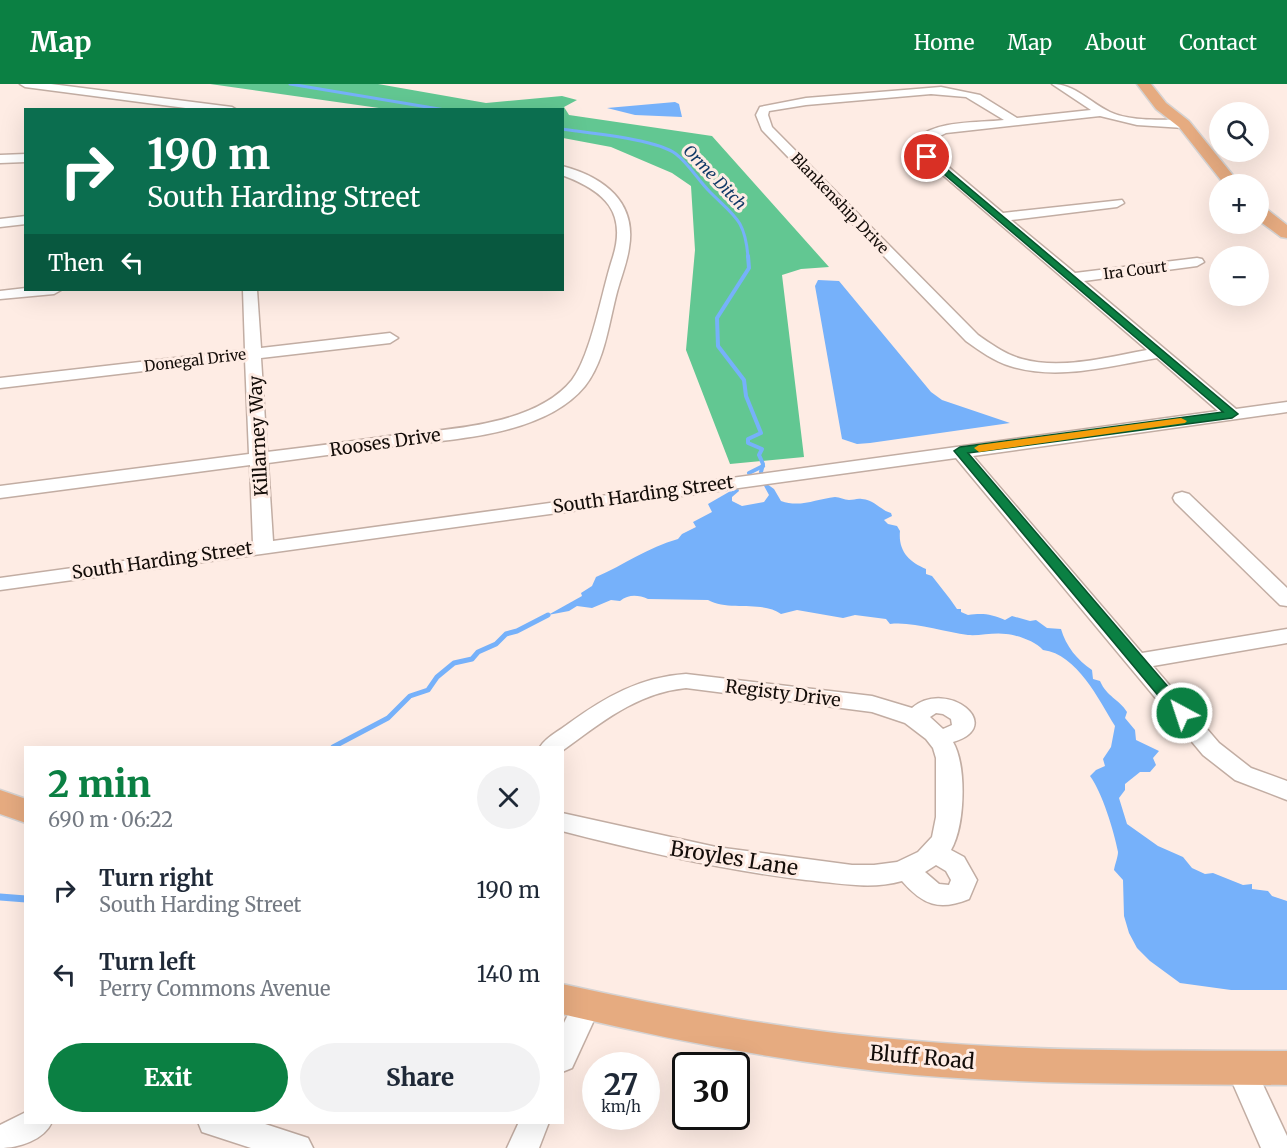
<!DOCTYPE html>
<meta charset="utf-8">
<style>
:root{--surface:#fff;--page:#f2f2f3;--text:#1f2937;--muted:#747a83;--accent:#0b8043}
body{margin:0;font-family:Merriweather,serif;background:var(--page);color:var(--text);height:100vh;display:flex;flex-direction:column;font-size:22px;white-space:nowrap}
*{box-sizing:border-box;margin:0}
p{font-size:20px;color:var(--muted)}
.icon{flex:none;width:33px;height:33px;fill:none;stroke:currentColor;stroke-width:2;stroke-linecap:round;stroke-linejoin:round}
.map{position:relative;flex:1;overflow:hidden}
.panel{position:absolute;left:24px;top:662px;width:540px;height:378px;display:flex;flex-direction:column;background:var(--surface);border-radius:0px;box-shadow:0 6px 24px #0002}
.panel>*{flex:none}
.guide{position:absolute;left:24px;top:24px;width:540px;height:183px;border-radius:0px;box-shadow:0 6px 24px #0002;background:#0b6e4f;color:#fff;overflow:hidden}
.tools{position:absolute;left:1209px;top:18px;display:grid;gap:12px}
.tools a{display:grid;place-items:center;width:60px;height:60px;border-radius:50%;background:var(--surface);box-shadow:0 6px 24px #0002;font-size:30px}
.speed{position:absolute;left:582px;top:968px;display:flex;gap:12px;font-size:30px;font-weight:700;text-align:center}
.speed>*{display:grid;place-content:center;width:78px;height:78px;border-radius:50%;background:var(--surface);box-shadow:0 6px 24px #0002;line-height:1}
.speed small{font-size:15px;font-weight:400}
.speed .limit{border:3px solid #111;border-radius:9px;background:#fff;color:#111}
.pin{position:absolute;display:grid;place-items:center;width:51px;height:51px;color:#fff;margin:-26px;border:3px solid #fff;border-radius:50%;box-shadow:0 2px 6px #0007}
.me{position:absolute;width:66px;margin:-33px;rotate:320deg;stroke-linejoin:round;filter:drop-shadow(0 0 4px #0008)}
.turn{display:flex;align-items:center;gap:21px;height:126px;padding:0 24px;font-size:27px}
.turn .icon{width:78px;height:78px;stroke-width:2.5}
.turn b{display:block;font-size:42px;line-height:51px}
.then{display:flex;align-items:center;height:57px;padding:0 24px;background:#0003;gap:12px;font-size:22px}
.round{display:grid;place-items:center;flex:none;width:63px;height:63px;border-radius:32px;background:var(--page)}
.summary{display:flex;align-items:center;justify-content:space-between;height:102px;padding:0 24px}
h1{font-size:36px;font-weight:800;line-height:45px;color:var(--accent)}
.primary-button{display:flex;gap:12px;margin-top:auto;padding:12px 24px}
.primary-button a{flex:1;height:69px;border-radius:36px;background:var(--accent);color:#fff;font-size:24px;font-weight:800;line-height:69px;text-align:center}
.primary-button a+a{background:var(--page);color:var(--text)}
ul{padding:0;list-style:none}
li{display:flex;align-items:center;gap:18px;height:84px;padding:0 24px}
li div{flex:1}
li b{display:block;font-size:22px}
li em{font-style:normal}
header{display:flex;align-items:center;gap:36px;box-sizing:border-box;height:84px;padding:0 30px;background:var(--accent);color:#fff}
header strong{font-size:28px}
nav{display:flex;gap:33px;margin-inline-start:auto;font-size:21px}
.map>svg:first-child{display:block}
.forest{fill:#62c792}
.water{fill:#76b1fa}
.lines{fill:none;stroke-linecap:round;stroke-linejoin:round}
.stream-far3{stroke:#76b1fa;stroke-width:3}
.stream-far2{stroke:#76b1fa;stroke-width:4}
.stream-far1{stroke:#76b1fa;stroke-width:5}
.stream{stroke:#76b1fa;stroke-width:7}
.minor-casing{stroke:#c2ada3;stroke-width:3}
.major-casing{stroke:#d5d3d3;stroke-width:3}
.minor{fill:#fff;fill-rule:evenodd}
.major{fill:#e6ab80;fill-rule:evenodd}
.route{fill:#0b8043;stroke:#07532c;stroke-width:1.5}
.slow{fill:#f59e0b}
.labels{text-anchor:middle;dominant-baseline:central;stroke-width:6;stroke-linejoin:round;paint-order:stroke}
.far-street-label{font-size:15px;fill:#140d09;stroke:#feece4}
.far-water-label{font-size:16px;font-style:italic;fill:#123a68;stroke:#feece4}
.street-label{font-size:18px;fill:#140d09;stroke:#feece4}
.near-street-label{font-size:21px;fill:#140d09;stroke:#feece4}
</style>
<header>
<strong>Map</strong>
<nav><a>Home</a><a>Map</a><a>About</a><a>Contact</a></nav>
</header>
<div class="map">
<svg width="1287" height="1064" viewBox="0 0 1287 1064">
<rect width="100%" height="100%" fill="#feece4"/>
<polygon class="forest" points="210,0 378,0 486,19 562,12 577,16 564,23 569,31 712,52 829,183 801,185 782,191 804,373 730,380 686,266 695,166 691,102 672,89 611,63 563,54 562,26 386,25"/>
<g class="water">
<polygon points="675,18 679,20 682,33 635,31 607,24"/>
<polygon points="818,196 839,197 931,308 942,316 1010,339 870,359 857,360 842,355 815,202"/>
<path d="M 763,400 L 767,400 L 774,405 L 781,417 C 800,424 816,415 835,413 C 840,413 844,416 849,416 C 854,416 857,414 862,415 C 875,416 880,426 891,429 L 892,432 L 884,436 L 888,440 L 897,442 L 900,447 C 898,467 909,478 926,485 L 926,490 L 932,492 L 950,515 L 957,525 L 961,525 L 961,528 L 968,531 C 983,529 991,530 1005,536 L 1012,532 L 1030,537 L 1036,536 L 1047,544 L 1061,545 C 1066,562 1077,576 1092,586 L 1093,595 L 1100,597 C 1107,613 1119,615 1127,628 L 1125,634 L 1135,646 L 1136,656 L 1159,667 L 1153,674 L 1156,681 L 1150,688 L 1140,688 L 1125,700 L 1125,706 L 1119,714 L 1127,740 L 1158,762 L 1183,773 L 1192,784 L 1205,790 L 1213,789 L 1243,801 L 1252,800 L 1252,805 L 1268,807 L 1272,812 L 1287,817 L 1287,906 L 1231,906 L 1180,899 L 1150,877 L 1137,864 L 1129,849 L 1124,832 L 1123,796 L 1114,786 C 1115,780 1118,773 1118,768 C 1114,747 1102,708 1090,692 L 1096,686 L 1105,682 L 1103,675 L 1111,663 L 1115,642 C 1099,616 1077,570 1043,566 C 1035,557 1017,551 1006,550 C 994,548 980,552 968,551 C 944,548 912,537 890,540 L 886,535 L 855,531 L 843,534 L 797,526 L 781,530 C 763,516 730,528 708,516 L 648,515 C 638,511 629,510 620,517 L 611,516 L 592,524 L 577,522 L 569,527 L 548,531 L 582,512 L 581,509 L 592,502 L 596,493 C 624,481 648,463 678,455 L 682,450 L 696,443 L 693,438 L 712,428 L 708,420 L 734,405 L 738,404 L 739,407 L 732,413 L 732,417 L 742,422 L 764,418 L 769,411 Z"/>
</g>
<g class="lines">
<g class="stream-far3">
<polyline points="290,0 445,26"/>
<path d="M 562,45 C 588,49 657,55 676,70 C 689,80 698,96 710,108 C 734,132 745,135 748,173"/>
</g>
<g class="stream-far2">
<polyline points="748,172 749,184 717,234 718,262 744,296 746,312 761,349 748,355 748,359 762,365 759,371 763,380 761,388"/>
<polyline points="749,389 763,382"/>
</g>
<polyline class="stream-far1" points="333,663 388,634 410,612 428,606 437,593 454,579 472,575 478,568 496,560 506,550 517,547 548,531"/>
<polyline class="stream" points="0,813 26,815"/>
<g class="minor-casing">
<g id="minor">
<polygon points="20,0 51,0 232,23 237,26 201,26 25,3"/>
<path d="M 1052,0 C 1075,0 1089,18 1110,28 C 1132,38 1160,35 1184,36 L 1190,40 L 1184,44 L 1137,41 L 1100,32 L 946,49 L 926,59 L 926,64 L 1003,129 L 1122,116 L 1124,119 L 1117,123 L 1011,136 L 1075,189 L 1197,174 L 1202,175 L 1204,178 L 1197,182 L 1084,197 L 1236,325 L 1287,318 L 1287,328 L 973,372 L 1142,569 L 1287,545 L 1287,559 L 1153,582 L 1219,659 L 1251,684 L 1287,697 L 1287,716 L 1235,696 L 1203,671 L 956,374 L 0,506 L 0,494 L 253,459 L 250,381 L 0,414 L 0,402 L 249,370 L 245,275 L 0,304 L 0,294 L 245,266 L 243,206 L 257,206 L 261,264 L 390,249 L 398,254 L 390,259 L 261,274 L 267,368 C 308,363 348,358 389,352 C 445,345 534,343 572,296 C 591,271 602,207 612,176 C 628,128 605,107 562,91 L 562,82 C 604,93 637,118 629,164 C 627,179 621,193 617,208 C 609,238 605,277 585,302 C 544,352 453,355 394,362 C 352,368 310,373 268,379 L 273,457 L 1218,327 L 1157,274 C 1110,282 1057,297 1010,282 C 994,277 980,267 966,257 L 762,46 L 756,31 L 760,23 L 806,14 L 941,3 L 980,11 L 1017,34 L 1091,26 ZM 931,10 L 966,13 L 1004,36 C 978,39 936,36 916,55 L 916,68 L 1147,266 C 1108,273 1061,286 1022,275 C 1006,271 991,260 978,251 L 772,43 L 768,31 L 769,27 L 806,21 Z"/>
<polygon points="26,70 26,78 0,79 0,71"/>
<polygon points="26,132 26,140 0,143 0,135"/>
<polygon points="26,204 26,206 61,206 54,210 0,215 0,207"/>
<polygon points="1182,408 1189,410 1287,504 1287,522 1280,521 1175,418 1173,414 1175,410"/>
<path d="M 686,590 L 872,612 L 912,624 C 947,594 1007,642 953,658 C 967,682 965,742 951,766 L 964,773 L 977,796 L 969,815 C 939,827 923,821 902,797 C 871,806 838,799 806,796 C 724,786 643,768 562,747 L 562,729 L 716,763 L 852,781 L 874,781 L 897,778 L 918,768 L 932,753 L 936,733 L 936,674 L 933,664 L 926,655 L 905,639 L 872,628 L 686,604 C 636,609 601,639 562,667 L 562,663 L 540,663 C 546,653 559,647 568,640 C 605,613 640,593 686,590 ZM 936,629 L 943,630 L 951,635 L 952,641 L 943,645 L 930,633 ZM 936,781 L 946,787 L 951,796 L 949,801 L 939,800 L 925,788 Z"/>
<polygon points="587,909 597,912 601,921 572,984 562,988 562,943 577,912"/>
<polygon points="1241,971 1251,975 1287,1052 1287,1064 1261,1064 1226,984 1231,975"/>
<path d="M 26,1028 L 26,1038 L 52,1038 C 44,1056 19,1064 0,1064 L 0,1041 Z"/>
<polygon points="198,1038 259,1038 308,1054 313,1064 251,1064 202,1048"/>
<polygon points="519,1038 549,1038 539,1064 507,1064"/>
</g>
</g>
<g class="major-casing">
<g id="major">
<polygon points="1137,0 1151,0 1166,19 1189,37 1240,100 1224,100 1179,43 1156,25"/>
<polygon points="1258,122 1264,123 1287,141 1287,154 1281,153 1258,136"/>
<polygon points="0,706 26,715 26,739 0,730"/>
<path d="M 562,900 C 679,926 796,948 916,957 C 1039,968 1163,966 1287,967 L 1287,1001 C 1163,1000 1039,1001 915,991 C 796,980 679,958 562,930 Z"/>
</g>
</g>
<use href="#minor" class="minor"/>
<use href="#major" class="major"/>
</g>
<polygon class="route" points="925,71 930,71 1238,330 1232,334 968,369 1187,625 1189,629 1187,633 1176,633 954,367 960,363 1223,328 925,74"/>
<polygon class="slow" points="1181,334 1187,337 1185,339 979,368 974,364 979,361"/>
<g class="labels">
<g class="far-street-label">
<text transform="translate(840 119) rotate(46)">Blankenship Drive</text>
<text transform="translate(1135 186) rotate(-7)">Ira Court</text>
<text transform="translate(195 276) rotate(-7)">Donegal Drive</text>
</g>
<g class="far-water-label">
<text transform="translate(715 93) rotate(46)">Orme Ditch</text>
</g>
<g class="street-label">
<text transform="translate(258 352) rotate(-93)">Killarney Way</text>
<text transform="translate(385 358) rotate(-8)">Rooses Drive</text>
<text transform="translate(643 410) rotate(-8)">South Harding Street</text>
<text transform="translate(162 476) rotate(-8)">South Harding Street</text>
<text transform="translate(783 609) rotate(7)">Registy Drive</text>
</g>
<g class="near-street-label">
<text transform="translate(734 774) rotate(9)">Broyles Lane</text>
<text transform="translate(922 973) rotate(5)">Bluff Road</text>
</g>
</g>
</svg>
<div class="tools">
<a><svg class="icon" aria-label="search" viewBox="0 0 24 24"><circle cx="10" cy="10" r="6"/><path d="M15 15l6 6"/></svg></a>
<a>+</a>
<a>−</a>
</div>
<div class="speed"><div>27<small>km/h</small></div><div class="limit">30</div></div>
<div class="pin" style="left:927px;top:73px;background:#d93025"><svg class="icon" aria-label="arrive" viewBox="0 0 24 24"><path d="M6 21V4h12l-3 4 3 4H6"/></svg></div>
<svg class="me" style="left:1182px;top:629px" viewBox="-20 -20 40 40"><circle r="17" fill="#0b8043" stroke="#fff" stroke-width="3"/><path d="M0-11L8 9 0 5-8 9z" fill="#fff"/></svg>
<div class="guide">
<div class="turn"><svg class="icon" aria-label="right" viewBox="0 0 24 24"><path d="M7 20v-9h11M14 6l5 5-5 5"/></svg><div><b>190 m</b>South Harding Street</div></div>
<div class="then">Then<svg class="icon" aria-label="left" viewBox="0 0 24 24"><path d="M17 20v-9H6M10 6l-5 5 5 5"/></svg></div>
</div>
<section class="panel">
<div class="summary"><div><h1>2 min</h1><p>690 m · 06:22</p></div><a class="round"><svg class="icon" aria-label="close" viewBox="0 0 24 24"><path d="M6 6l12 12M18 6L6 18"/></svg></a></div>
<ul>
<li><svg class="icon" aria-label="right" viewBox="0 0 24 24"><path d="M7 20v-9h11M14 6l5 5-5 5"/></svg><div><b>Turn right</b><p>South Harding Street</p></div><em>190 m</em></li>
<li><svg class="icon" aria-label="left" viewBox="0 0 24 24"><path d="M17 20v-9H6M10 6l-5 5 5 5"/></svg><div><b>Turn left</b><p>Perry Commons Avenue</p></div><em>140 m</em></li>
</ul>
<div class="primary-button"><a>Exit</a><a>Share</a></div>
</section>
</div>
